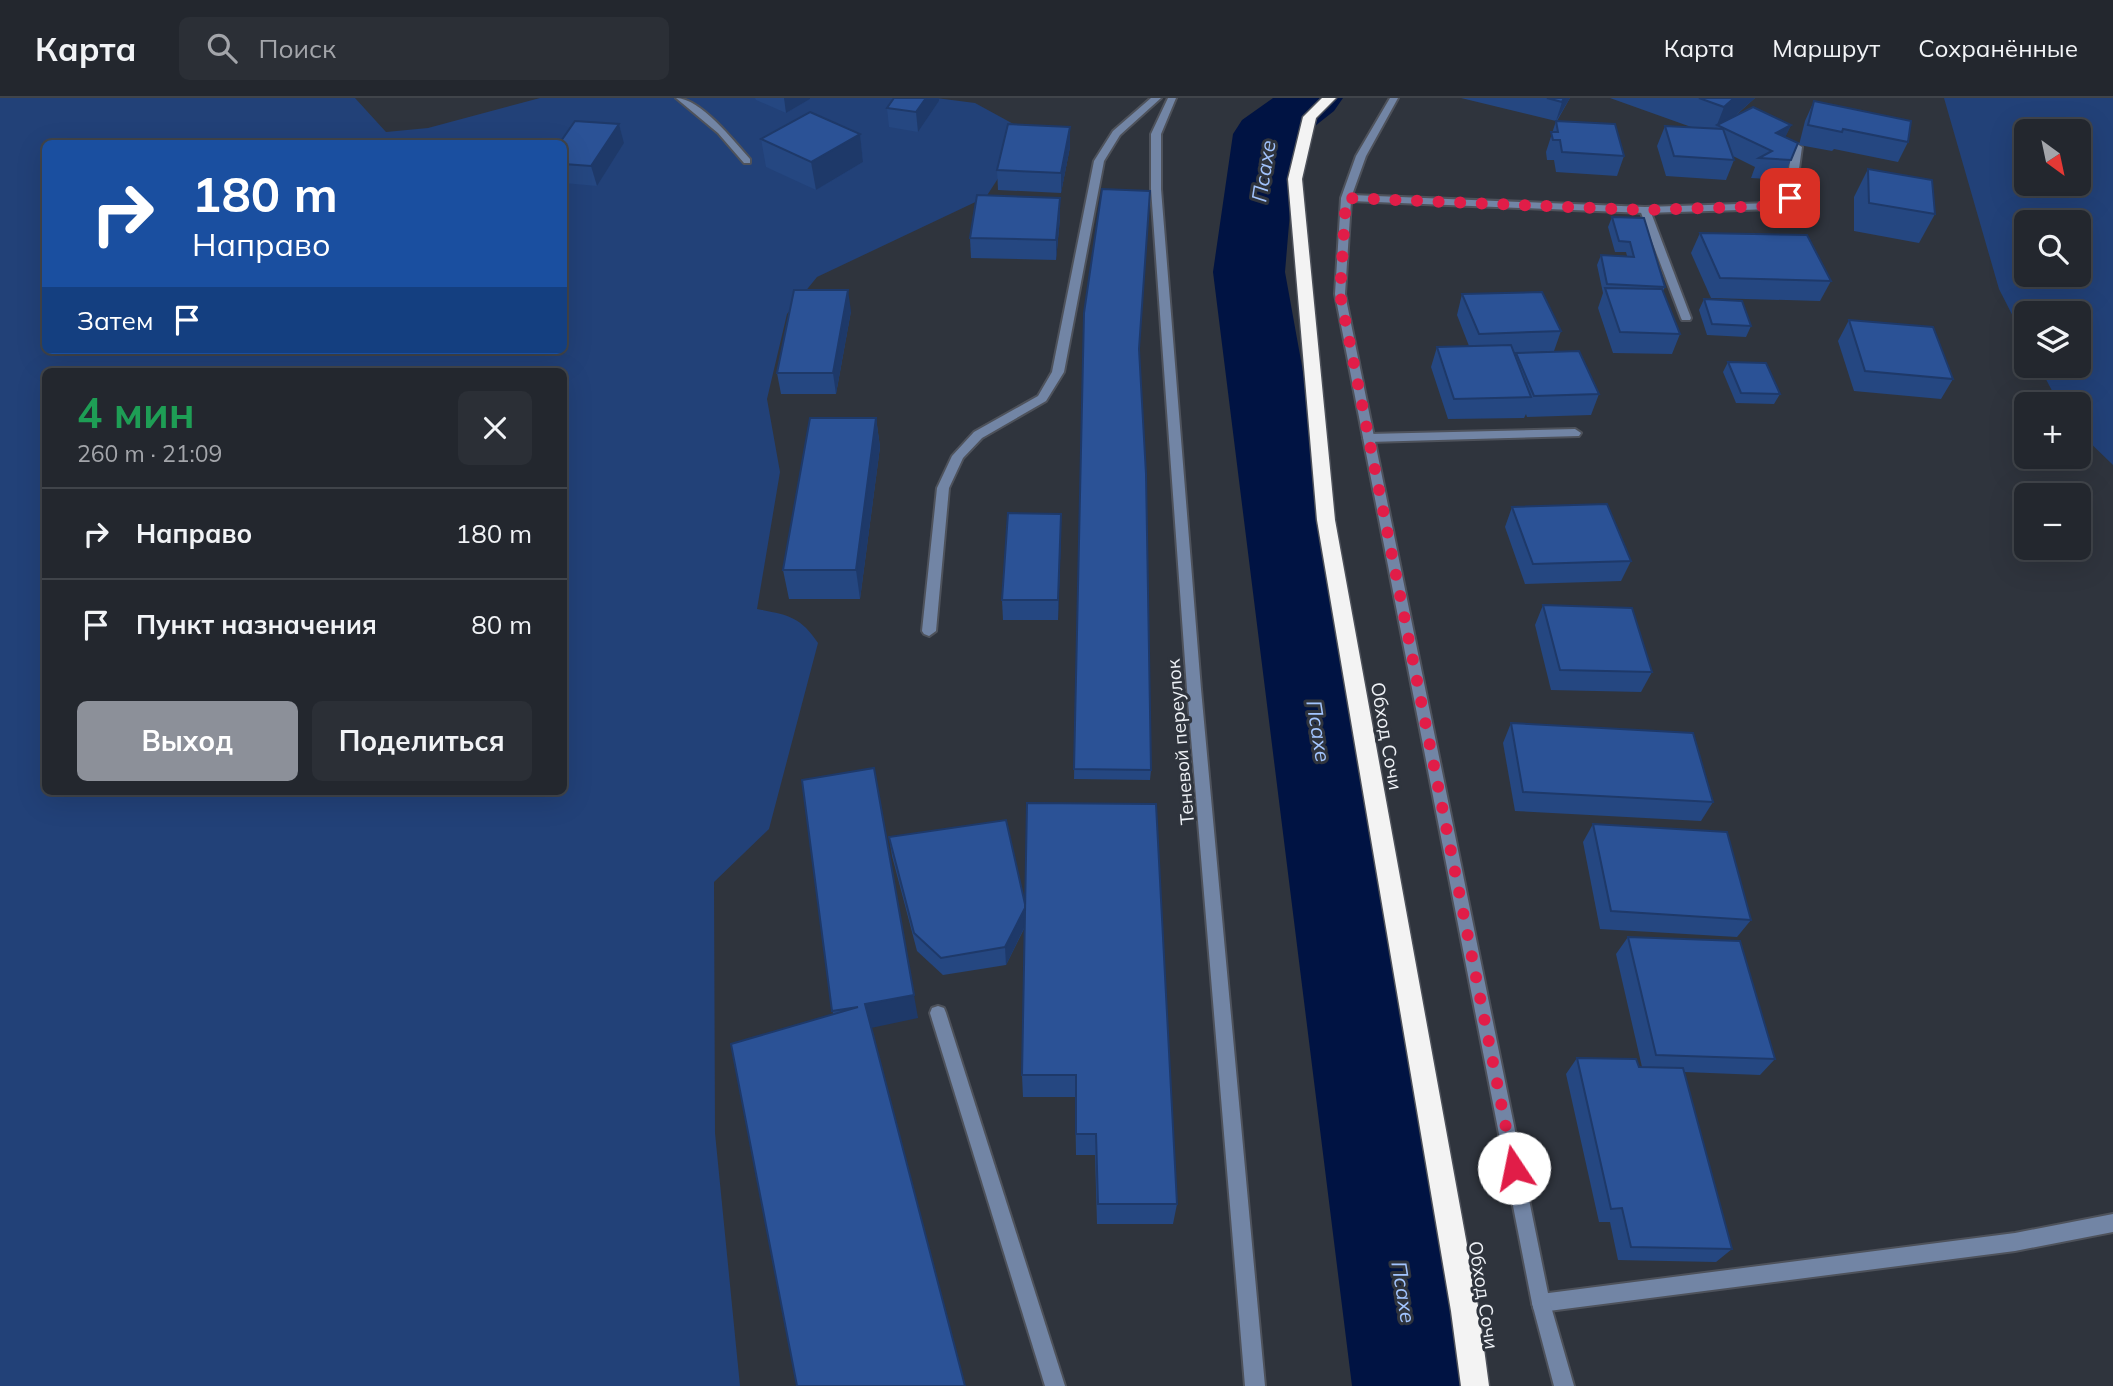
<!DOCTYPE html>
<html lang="ru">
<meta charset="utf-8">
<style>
:root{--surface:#23272e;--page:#2b2f36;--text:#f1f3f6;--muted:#a3a5aa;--line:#40444a;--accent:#8c9099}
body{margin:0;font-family:Mulish,sans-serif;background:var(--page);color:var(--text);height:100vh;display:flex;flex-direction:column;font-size:26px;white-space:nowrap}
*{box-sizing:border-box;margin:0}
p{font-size:23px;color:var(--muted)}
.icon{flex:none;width:38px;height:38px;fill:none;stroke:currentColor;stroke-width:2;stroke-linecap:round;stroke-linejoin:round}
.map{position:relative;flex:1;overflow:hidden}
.sheet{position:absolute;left:42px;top:270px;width:525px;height:427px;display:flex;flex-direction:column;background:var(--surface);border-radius:10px;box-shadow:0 7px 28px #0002,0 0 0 2px var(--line)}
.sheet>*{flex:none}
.banner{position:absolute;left:42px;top:42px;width:525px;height:214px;border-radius:10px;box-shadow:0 7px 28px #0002,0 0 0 2px var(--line);background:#1a4fa0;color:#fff;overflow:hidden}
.needle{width:46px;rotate:147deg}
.buttons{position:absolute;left:2014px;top:21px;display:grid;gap:14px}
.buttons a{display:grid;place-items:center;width:77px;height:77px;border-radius:10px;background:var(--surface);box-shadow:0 7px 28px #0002,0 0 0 2px var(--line);font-size:35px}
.pin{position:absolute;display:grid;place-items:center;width:60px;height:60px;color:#fff;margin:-30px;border-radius:14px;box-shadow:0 4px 10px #0006}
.me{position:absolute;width:77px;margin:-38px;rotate:349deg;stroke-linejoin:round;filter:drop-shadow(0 0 5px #0008)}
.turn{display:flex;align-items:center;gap:24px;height:147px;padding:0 35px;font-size:32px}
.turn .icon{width:91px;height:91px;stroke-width:2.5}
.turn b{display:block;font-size:49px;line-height:60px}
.then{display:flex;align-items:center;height:66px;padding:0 35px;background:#0003;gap:14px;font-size:26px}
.round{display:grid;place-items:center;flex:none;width:74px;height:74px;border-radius:10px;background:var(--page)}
.overview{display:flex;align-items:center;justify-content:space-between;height:119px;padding:0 35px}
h1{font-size:42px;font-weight:700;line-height:52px;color:#1e9e55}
.primary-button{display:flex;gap:14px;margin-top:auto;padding:14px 35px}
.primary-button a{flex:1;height:80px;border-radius:10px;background:var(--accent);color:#fff;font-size:28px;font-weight:700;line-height:80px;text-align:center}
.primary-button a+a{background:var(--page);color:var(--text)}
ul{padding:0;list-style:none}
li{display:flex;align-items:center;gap:21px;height:91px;padding:0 35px;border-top:2px solid var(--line)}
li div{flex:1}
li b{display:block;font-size:26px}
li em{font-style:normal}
header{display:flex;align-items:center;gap:42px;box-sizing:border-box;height:98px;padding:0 35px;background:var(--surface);border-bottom:2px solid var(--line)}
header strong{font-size:33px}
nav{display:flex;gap:38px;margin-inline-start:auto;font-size:24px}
.search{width:490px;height:63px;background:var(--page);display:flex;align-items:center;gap:18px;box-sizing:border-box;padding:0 24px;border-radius:10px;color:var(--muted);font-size:26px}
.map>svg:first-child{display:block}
.green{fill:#224178;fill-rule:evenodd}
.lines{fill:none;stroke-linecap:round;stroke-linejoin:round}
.river{fill:#001343;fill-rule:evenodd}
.lane-casing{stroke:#4e525b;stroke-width:4}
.street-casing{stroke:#4e525b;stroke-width:4}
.highway-casing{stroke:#4e525b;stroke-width:3}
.lane{fill:#7285a5;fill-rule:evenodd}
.street{fill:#7285a5;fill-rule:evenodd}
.highway{fill:#f3f3f3;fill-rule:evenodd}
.wall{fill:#254781}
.shaded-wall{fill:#1e3969}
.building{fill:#2b5296;stroke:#1e3969;stroke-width:2}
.route{stroke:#e11d48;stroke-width:12;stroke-dasharray:0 21.6}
.labels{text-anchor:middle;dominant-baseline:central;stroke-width:6;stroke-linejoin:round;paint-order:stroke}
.street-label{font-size:19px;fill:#eef1f6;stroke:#2f343d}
.water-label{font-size:21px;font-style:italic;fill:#a2c4fe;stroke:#2f343d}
</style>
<header>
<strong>Карта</strong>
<div class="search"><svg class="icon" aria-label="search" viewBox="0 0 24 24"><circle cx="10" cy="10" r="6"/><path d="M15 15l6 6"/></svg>Поиск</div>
<nav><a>Карта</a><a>Маршрут</a><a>Сохранённые</a></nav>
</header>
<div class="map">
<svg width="2113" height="1288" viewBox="0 0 2113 1288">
<rect width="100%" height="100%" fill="#2f343d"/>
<g class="green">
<path d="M 0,0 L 355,0 L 386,34 L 428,30 L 540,0 L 936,0 L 975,5 L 1028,34 L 986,99 L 817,179 L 787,216 L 767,301 L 780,374 L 757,511 C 788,517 800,518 818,545 L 769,731 L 714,784 L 715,1035 L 740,1288 L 0,1288 ZM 46,46 L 564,46 L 564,252 L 46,252 ZM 46,273 L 564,273 L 564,693 L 46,693 Z"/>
<path d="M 1944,0 L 2113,0 L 2113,367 L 2079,334 L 2079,306 L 2059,306 L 2039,268 L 2079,268 L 2079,215 L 2026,215 L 2026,244 L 1999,191 ZM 2026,33 L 2079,33 L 2079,86 L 2026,86 ZM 2026,124 L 2079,124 L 2079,177 L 2026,177 Z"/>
</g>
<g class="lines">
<polygon class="river" points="1273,0 1343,0 1334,13 1296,43 1285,174 1486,1288 1352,1288 1213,174 1233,36 1242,22"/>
<g class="lane-casing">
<g id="lane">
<path d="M 676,0 C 700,0 734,43 750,61 L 750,65 L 744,65 L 718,35 Z"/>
<polygon points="1151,0 1161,0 1120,37 1104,63 1064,274 1046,303 982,340 963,360 949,390 936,533 929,538 924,536 922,533 937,390 952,358 974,334 1038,298 1052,274 1094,63 1113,33"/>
<polygon points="1645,109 1650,112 1691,220 1690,222 1682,222 1681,220 1640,112"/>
<polygon points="1575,331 1581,335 1579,338 1369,344 1363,340 1369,336"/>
<polygon points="938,908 944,910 946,915 1065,1288 1045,1288 930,915 932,910"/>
<polygon points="2113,1116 2113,1134 2015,1153 1541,1214 1534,1212 1532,1205 1534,1198 1541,1196 2015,1135"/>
</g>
</g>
<g class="street-casing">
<g id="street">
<polygon points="1168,0 1176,0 1161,36 1161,91 1201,591 1265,1288 1245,1288 1187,591 1151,91 1151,36"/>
<polygon points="1390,0 1398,0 1366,58 1352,97 1645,109 1771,105 1785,99 1792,49 1797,46 1802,49 1795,100 1773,111 1645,115 1351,103 1345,196 1550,1205 1574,1288 1554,1288 1532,1205 1335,196 1341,100 1356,58"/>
</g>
</g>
<g class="highway-casing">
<polygon id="highway" points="1322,0 1336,0 1316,20 1302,81 1335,422 1479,1213 1489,1288 1461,1288 1451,1213 1317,422 1288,81 1303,19"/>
</g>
<use href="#lane" class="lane"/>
<use href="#street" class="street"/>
<use href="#highway" class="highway"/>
</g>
<g class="wall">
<polygon points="755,0 810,0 810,1 786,15 756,2"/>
<polygon points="894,0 939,0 939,3 918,34 889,29 887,10"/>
<polygon points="1461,0 1570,0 1557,23 1624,58 1617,78 1556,74 1554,62 1547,62 1546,54 1556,23"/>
<polygon points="1610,0 1755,0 1734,19 1791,27 1785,39 1791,62 1782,82 1751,80 1755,69 1733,58 1734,62 1726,82 1666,78 1657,48 1665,28 1694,30"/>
<polygon points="1814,3 1908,44 1898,64 1834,51 1832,53 1799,47 1805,23"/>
<polygon points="619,26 624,45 597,88 564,85 564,46"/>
<polygon points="1070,29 1070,49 1061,95 998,92 997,72"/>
<polygon points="860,36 863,64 816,92 766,69 761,41"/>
<polygon points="1868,71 1935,116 1919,145 1854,133 1854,99"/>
<polygon points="1060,100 1060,120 1056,162 971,160 970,140"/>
<polygon points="1612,119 1665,189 1663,193 1680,236 1672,256 1613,255 1598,210 1603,195 1597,167 1601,157 1627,158 1626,154 1615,154 1608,129"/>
<polygon points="1700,135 1831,183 1820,203 1711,200 1691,155"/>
<polygon points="1462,196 1561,233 1554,253 1514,255 1515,259 1516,255 1599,296 1591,317 1527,319 1526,316 1524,320 1448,321 1431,269 1437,249 1469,248 1457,217"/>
<polygon points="1704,201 1751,228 1746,239 1707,237 1699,212"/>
<polygon points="851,213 836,296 781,296 777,275"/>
<polygon points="1084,215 1139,252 1151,672 1150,682 1074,681"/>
<polygon points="1849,222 1953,281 1941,301 1854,293 1838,243"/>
<polygon points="1728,264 1780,296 1774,306 1736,305 1723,274"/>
<polygon points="876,320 880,349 860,501 789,501 783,472"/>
<polygon points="1512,409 1631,463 1621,483 1525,486 1505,429"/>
<polygon points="1061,436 1058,522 1003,522 1002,502"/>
<polygon points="1543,507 1652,574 1641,594 1551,592 1535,527"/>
<polygon points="1511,625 1713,704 1701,723 1515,713 1503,645"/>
<polygon points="802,682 918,920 833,916"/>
<polygon points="1593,726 1751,822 1737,839 1600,831 1583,744"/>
<polygon points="889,739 1025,806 1177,1106 1173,1126 1097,1126 1095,1057 1076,1057 1075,999 1023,999 1022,977 1025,829 1006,867 943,877 917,853 892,758"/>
<polygon points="1628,839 1775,961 1760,977 1684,974 1732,1151 1716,1164 1618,1162 1610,1124 1599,1124 1566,976 1577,960 1642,969 1616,856"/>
</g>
<g class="shaded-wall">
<polygon points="784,0 810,0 810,1 786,15"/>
<polygon points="926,0 939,0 939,3 918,34 916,14"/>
<polygon points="1564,0 1570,0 1556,23 1562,4"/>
<polygon points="1734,0 1755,0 1722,29 1717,27 1713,37 1724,9"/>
<polygon points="619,26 624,45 597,88 591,68"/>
<polygon points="1791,27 1782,46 1776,35"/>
<polygon points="1070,29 1070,49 1061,95 1061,75"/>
<polygon points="860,36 863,64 816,92 811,64"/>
<polygon points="1060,100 1060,120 1056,162 1056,142"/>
<polygon points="848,192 851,213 836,296 833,275"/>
<polygon points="876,320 880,349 860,501 856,472"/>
<polygon points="1061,416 1061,436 1058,522 1058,502"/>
<polygon points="874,670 918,920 871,930 865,906"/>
<polygon points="1026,808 1026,826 1006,867 1005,849"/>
</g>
<g class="building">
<polygon points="894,0 926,0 916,14 887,10"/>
<polygon points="1547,0 1564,0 1562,4"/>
<polygon points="1699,0 1734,0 1724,9"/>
<polygon points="1814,3 1911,23 1908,44 1843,31 1842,34 1808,27"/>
<polygon points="1753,9 1791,27 1776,35 1798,45 1791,62 1759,60 1772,53 1717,27"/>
<polygon points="810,14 860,36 811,64 761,41"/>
<polygon points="575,23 619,26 591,68 564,66 564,46 559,46"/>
<polygon points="1556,23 1615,26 1624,58 1562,54 1560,42 1553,42 1551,34 1558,34"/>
<polygon points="1008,26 1070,29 1061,75 997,72"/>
<polygon points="1665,28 1723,31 1734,62 1674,58"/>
<polygon points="1868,71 1932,82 1935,116 1869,105"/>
<polygon points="1102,91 1150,93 1139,251 1146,376 1151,672 1074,671 1084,215"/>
<polygon points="977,97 1060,100 1056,142 970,140"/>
<polygon points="1612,119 1644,120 1665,189 1607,186 1601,157 1634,159 1630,144 1619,143"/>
<polygon points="1700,135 1807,137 1831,183 1720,180"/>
<polygon points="1605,190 1662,191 1680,236 1620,234"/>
<polygon points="794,192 848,192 833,275 777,275"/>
<polygon points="1542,194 1561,233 1479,236 1462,196"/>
<polygon points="1704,201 1742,203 1751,228 1712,226"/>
<polygon points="1849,222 1933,229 1953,281 1865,273"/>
<polygon points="1511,247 1531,299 1454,301 1437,249"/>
<polygon points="1579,253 1599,296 1534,298 1516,255"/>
<polygon points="1728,264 1766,265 1780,296 1741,295"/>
<polygon points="810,320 876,320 856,472 783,472"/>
<polygon points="1607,406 1631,463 1533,466 1512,409"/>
<polygon points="1008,415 1061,416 1058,502 1002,502"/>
<polygon points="1543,507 1632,510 1652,574 1560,572"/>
<polygon points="1511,625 1693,635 1713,704 1523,694"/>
<polygon points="874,670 914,897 865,906 965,1288 797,1288 731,946 858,909 832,913 802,682"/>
<polygon points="1027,705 1156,706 1177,1106 1098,1106 1096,1036 1076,1036 1076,977 1022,977"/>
<polygon points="1006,722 1025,806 1025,810 1005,849 941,860 914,835 889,739"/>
<polygon points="1593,726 1727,734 1751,822 1611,813"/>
<polygon points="1628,839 1740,843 1775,961 1656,957"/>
<polygon points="1577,960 1636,961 1639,969 1683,970 1732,1151 1631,1149 1622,1110 1611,1111"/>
</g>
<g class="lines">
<polyline class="route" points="1514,1070 1340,196 1346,100 1645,112 1773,108 1790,100"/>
</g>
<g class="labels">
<g class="street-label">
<text transform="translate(1387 638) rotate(80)">Обход Сочи</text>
<text transform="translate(1180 644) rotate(-95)">Теневой переулок</text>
<text transform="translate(1484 1197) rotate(81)">Обход Сочи</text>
</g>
<g class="water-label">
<text transform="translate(1263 73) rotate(-81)">Псахе</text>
<text transform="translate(1319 633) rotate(81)">Псахе</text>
<text transform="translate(1404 1194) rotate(81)">Псахе</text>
</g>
</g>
</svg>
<div class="buttons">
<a><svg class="needle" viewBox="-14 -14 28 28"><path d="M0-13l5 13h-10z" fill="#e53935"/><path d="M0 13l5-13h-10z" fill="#a3a5aa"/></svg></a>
<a><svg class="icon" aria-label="search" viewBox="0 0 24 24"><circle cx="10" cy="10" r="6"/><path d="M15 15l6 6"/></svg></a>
<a><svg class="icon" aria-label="layers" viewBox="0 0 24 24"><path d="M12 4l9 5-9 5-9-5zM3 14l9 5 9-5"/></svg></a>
<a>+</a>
<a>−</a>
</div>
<div class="pin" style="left:1790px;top:100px;background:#d93025"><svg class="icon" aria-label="arrive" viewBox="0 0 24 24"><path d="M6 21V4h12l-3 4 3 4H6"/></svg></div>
<svg class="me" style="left:1514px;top:1070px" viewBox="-20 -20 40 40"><circle r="19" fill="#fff"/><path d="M0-13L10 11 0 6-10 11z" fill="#e11d48"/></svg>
<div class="banner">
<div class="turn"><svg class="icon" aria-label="right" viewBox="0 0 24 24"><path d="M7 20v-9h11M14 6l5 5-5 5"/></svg><div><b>180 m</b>Направо</div></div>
<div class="then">Затем<svg class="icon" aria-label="arrive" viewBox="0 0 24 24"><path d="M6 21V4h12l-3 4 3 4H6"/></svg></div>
</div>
<section class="sheet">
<div class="overview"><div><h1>4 мин</h1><p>260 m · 21:09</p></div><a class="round"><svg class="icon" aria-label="close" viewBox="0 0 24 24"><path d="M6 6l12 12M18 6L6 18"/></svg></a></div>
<ul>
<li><svg class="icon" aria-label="right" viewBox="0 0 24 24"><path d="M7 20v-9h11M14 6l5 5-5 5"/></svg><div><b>Направо</b></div><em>180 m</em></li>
<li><svg class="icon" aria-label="arrive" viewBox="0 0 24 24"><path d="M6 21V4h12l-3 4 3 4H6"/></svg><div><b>Пункт назначения</b></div><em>80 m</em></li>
</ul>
<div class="primary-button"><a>Выход</a><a>Поделиться</a></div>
</section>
</div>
